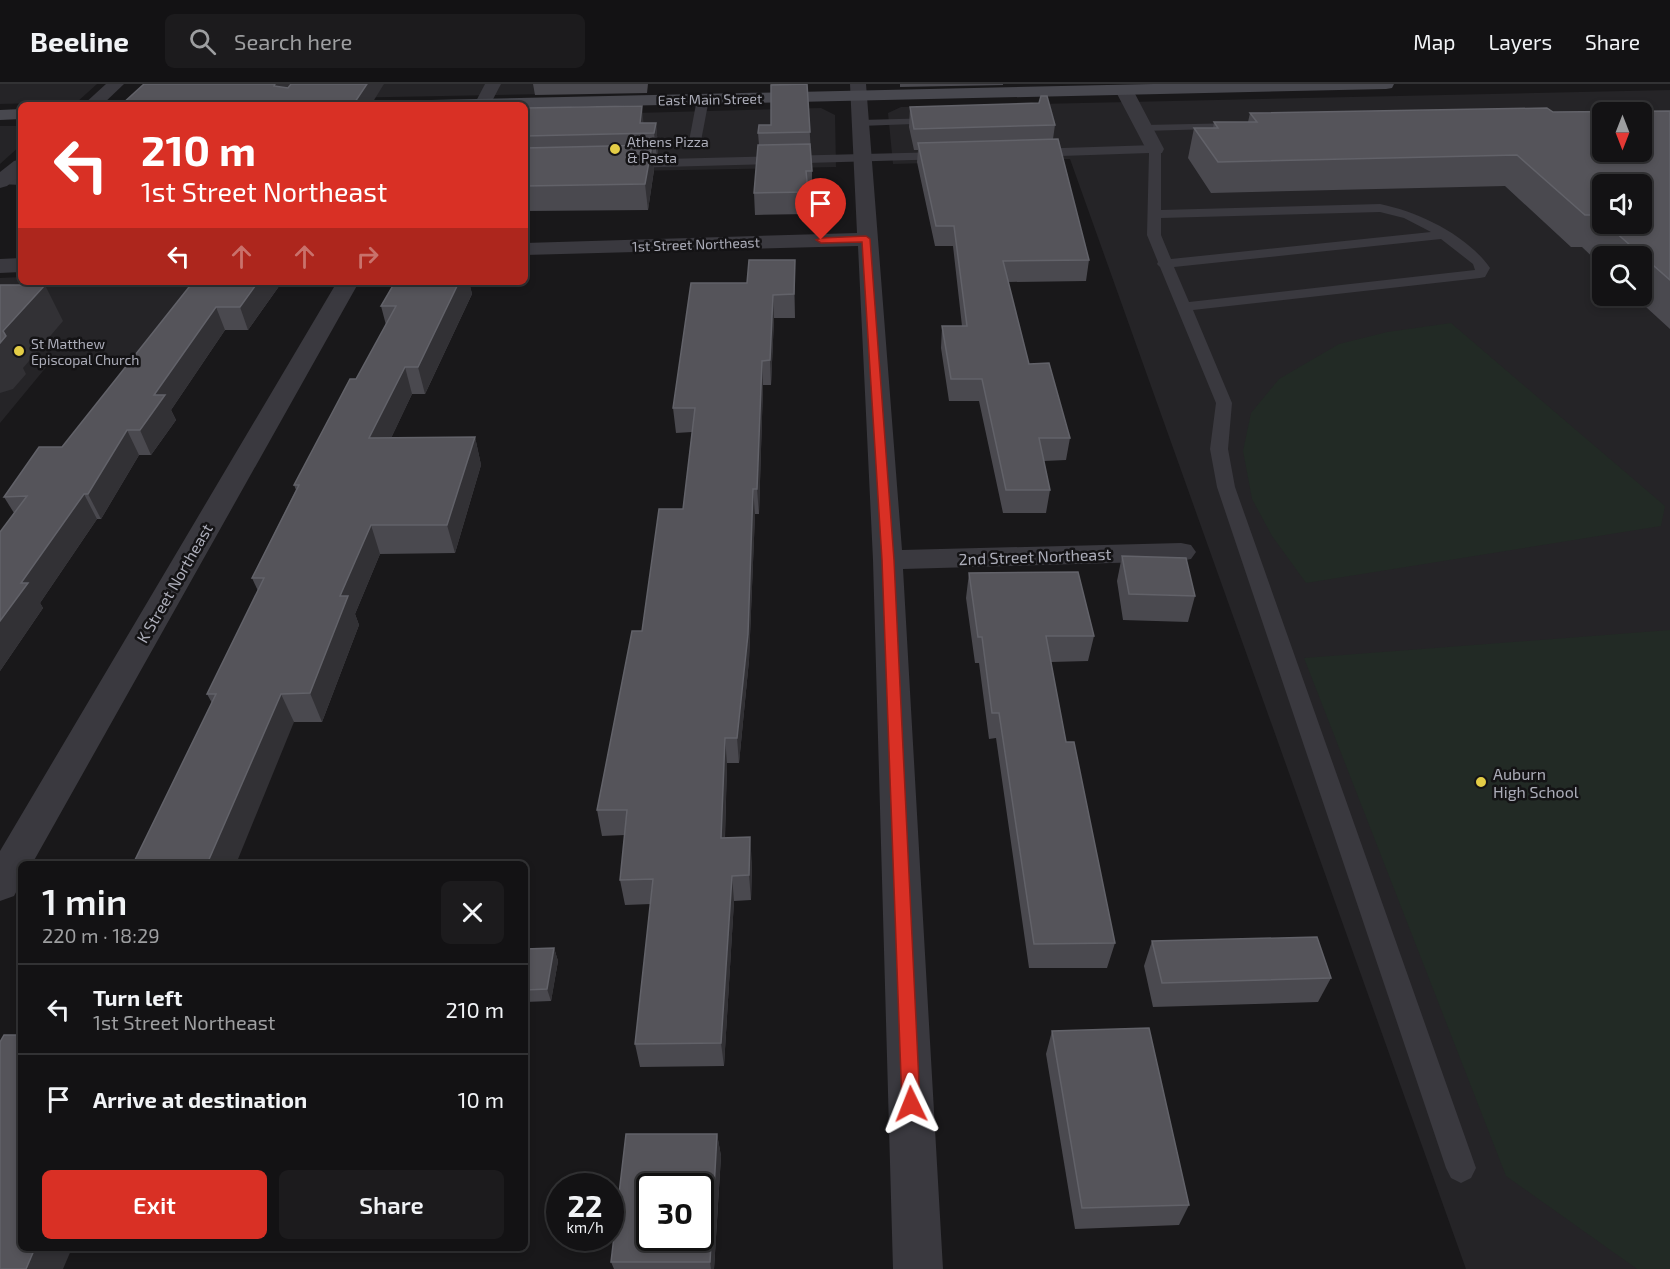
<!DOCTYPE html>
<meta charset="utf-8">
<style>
:root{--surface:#131214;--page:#1c1b1d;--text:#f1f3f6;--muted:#9d9ea0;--line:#323234;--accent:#d93025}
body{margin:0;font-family:"Exo 2",sans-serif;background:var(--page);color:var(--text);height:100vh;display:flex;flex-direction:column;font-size:22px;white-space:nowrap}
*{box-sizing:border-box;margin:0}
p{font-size:20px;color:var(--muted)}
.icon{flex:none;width:33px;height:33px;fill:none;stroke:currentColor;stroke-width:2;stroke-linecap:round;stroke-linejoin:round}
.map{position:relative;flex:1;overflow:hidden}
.side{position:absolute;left:18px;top:777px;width:510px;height:390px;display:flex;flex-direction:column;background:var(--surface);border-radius:9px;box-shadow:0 3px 9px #0003,0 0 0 2px var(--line)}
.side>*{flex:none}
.guide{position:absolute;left:18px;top:18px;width:510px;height:183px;border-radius:9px;box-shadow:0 3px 9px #0003,0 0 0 2px var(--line);background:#d93025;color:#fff;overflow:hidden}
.needle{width:39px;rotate:180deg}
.fabs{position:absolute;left:1592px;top:18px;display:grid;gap:12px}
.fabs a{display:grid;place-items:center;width:60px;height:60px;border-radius:9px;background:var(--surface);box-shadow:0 3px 9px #0003,0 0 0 2px var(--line);font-size:30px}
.speed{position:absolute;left:546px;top:1089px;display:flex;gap:12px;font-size:30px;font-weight:700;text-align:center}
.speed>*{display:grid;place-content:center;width:78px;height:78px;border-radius:50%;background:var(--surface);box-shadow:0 3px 9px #0003,0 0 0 2px var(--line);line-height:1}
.speed small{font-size:15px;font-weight:400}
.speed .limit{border:3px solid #111;border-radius:9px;background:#fff;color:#111}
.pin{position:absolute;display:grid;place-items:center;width:51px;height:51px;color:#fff;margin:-62px -26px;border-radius:50% 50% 50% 0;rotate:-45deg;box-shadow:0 0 6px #0007}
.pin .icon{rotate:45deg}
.me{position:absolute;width:66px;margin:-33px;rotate:358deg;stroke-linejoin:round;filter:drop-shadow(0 0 4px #0008)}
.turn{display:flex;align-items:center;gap:21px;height:126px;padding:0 24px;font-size:27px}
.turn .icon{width:78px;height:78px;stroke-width:2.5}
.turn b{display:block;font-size:42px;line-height:51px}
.lanes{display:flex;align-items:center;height:57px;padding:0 24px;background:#0003;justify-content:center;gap:30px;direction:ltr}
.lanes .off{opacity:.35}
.round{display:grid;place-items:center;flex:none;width:63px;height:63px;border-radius:9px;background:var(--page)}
.summary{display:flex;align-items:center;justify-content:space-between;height:102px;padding:0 24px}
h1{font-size:36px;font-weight:600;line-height:45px}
.primary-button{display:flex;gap:12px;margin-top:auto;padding:12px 24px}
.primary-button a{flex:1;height:69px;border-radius:9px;background:var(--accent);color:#fff;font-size:24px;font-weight:600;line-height:69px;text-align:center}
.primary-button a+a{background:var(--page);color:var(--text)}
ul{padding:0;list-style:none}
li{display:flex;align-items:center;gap:18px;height:90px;padding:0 24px;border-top:2px solid var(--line)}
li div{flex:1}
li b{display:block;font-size:22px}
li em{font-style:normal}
header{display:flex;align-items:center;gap:36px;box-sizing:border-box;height:84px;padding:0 30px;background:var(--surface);border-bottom:2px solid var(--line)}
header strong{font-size:28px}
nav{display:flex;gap:33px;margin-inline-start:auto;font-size:21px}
.search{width:420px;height:54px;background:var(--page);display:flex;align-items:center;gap:15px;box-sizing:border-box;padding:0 21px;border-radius:9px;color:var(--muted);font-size:22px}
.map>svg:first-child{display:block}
.built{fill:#252427;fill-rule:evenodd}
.green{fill:#222a25}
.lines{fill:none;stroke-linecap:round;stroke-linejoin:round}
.lane{fill:#3a393f;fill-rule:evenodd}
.street{fill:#3a393f;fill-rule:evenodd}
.secondary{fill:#48484f;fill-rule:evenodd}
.wall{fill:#4a494f;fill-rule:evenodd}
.shaded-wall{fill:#323135}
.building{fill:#55545a;stroke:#626269;stroke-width:1.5;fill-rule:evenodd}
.route{fill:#d93025;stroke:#8d1f18;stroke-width:1.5}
.poi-dot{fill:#e4cd46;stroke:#141315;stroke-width:2}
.labels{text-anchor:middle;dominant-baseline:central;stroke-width:5;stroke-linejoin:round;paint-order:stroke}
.far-street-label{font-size:14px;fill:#acadb9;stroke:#141315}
.far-poi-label{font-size:14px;fill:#acadb9;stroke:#141315;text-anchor:start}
.street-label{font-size:16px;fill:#acadb9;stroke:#141315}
.poi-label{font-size:16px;fill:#acadb9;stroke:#141315;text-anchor:start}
</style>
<header>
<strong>Beeline</strong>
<div class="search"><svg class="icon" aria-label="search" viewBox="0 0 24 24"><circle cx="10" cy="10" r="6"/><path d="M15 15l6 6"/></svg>Search here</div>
<nav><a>Map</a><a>Layers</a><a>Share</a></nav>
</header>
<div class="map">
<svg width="1670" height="1185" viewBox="0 0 1670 1185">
<rect width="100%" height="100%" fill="#19181a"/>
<g class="built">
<polygon points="0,0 97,0 77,18 0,20"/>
<polygon points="298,0 606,0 605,9 284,15"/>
<path d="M 1670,6 L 1670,1185 L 1466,1185 L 1070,75 L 893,80 L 888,29 L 901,23 ZM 1602,28 L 1641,28 L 1641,68 L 1602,68 ZM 1602,100 L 1641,100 L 1641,140 L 1602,140 ZM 1602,172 L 1641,172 L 1641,212 L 1602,212 Z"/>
<polygon points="821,24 835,31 836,83 525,89 525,32"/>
<polygon points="0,42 21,42 21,61 0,80"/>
<polygon points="21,193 21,198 197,198 140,274 52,276 0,339 0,194"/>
</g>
<g class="green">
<polygon points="1451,239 1665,422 1661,442 1306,499 1272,452 1252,415 1243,367 1251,329 1279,295 1339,260 1387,248"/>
<polygon points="1670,546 1670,1185 1637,1185 1506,1092 1304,574"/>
</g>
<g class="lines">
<g class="lane">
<polygon points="703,12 709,15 701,57 695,61 689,57 697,15"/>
<polygon points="936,34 940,35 940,39 860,42 854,39 860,36"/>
<polygon points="1241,39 1247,42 1245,44 1144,47 1138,44 1144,41"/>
<path d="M 1155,61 L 1161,65 L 1161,126 L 1380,120 C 1419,128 1467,151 1490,184 L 1485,193 L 1480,194 L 1193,226 L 1232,319 L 1228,365 L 1235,403 L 1476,1084 L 1471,1094 L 1461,1099 L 1451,1094 L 1446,1084 L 1217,403 L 1210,365 L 1216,319 L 1160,183 L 1157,180 L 1158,178 L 1147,151 L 1149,69 L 1032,73 L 1026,69 L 1032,65 ZM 1380,128 L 1404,134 L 1431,148 L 1171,175 L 1161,151 L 1161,134 ZM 1441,155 L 1473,180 L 1475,186 L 1189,218 L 1174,183 Z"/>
<polygon points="944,68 950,72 948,75 625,84 619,80 625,76"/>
<polygon points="21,93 21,101 0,100 0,94"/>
</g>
<g class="street">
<polygon points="106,0 124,0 102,21 83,21"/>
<polygon points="485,0 501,0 490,21 474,21"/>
<polygon points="850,0 866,0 902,466 1181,459 1191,461 1196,468 1191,475 1181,477 903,485 943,1185 893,1185 873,476 858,162 525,171 525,159 857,149"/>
<polygon points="1124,1 1130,2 1133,6 1164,65 1162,69 1148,69 1146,65 1115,6 1118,2"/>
<polygon points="21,75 21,91 7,102 0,104 0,88 14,77"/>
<polygon points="21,174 21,188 0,189 0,175"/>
<polygon points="337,198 359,198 32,780 21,780 21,799 14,812 0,817 0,767"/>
</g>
<g class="secondary">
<polygon points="1153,0 1394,0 1392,4 1386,5 525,24 525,21 422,21 425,17 431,16"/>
<polygon points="21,25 21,35 0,36 0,26"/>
</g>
</g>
<g class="wall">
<polygon points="533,0 648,0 647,9 535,11"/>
<polygon points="771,0 807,0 812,87 812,108 808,108 808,130 755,131 754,109 759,61 758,49 771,41"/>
<polygon points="900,0 1003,0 1003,1 900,3"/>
<polygon points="910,23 1055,41 1053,55 1089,176 1086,197 1008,198 1029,280 1070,354 1066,376 1044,377 1050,406 1046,429 1003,429 979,317 949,317 941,264 942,242 962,242 953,162 935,162 917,78 918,66 914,66 909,43"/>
<polygon points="525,24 644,39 656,39 658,63 657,73 653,73 654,86 648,126 525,127"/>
<path d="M 1670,27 L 1670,245 L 1634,212 L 1641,212 L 1641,172 L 1602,172 L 1602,182 L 1582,163 L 1571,163 L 1505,102 L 1211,109 L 1188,74 L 1194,44 L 1213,44 L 1214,38 L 1248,38 L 1250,29 L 1553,28 ZM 1602,100 L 1641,140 L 1602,140 Z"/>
<polygon points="795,176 795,234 774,234 771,301 763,301 759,430 755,430 749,576 739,679 727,679 725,754 752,779 751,816 734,817 724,982 640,983 635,960 651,820 625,821 620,796 625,751 602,752 597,726 642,547 683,425 692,348 676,349 673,324 747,199"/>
<polygon points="193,198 282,198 248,246 225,246 171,326 176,336 151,371 139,371 101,435 97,435 40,519 43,524 0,587 14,429 4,413 62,363"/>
<polygon points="395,198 469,198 472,210 425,310 412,310 391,354 475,353 481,381 455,469 380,470 355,530 359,541 322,638 294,638 212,619 207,610 258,507 252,494 296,406 294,401 356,295 386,241 381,222"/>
<polygon points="1122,472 1195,512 1188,538 1123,536 1117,497"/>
<polygon points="969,489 1094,552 1088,577 1051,578 1066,658 1115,859 1107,884 1029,884 996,654 989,655 979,579 975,579 966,514"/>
<polygon points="1152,857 1331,894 1318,918 1153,923 1144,882"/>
<polygon points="554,864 558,877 551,917 525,918 525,865"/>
<polygon points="1052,947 1189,1121 1179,1141 1075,1145 1046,970"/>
<polygon points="717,1050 721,1072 714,1185 614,1185 611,1178"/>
</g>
<g class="shaded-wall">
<polygon points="275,0 297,0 280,21 274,2"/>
<polygon points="367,0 384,0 371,21 353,21"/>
<polygon points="642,22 644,45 640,39"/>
<polygon points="656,39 658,63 657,73 654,49"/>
<polygon points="652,61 654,86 648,126 645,100"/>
<polygon points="795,176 795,234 794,210"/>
<polygon points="258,198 282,198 248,246 240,223"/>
<polygon points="459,198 469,198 472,210 425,310 418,283"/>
<polygon points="45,201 63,237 23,284 26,290 13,305 0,309 0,259 3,247"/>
<polygon points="773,211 774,234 771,301 770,276"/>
<polygon points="216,223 225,246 171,326 176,336 151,371 140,346 154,311"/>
<polygon points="762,277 763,301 759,430 757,405"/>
<polygon points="405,283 412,310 378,382 369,354"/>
<polygon points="127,346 139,371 101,435 88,410"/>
<polygon points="475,353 481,381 455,469 447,441"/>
<polygon points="753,405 755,430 749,576 739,679 737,654"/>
<polygon points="84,410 97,435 40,519 43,524 0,587 0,537 21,499"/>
<polygon points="371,441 380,470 355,530 359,541 322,638 310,609 340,512"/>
<polygon points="281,610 294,638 236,780 207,780"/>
<polygon points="725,654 727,679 724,779 721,754"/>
<polygon points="750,753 752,779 751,816 749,791"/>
<polygon points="732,792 734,817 724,982 721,959"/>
<polygon points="554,864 558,877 551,917 547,905"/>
<polygon points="717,1050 721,1072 714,1185 711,1185 710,1178"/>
<polygon points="35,1164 72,1164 63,1185 26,1185"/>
</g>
<g class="building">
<polygon points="144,0 275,0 274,2 288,4 291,0 367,0 353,21 121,21"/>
<polygon points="807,0 810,48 758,49 759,41 771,41 771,1"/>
<polygon points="1041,12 1047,12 1055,41 914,45 910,23 1039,19"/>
<polygon points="642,22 640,39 656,39 654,49 525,52 525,24"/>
<path d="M 1547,24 L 1553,28 L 1670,27 L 1670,196 L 1606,140 L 1641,140 L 1641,100 L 1602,100 L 1602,136 L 1596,131 L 1585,131 L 1517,71 L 1218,78 L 1194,44 L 1218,44 L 1214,38 L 1257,38 L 1250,29 ZM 1602,28 L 1641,28 L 1641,68 L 1602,68 Z"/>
<polygon points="1058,55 1089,176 1003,177 1029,280 1049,279 1070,354 1039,354 1050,406 1006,406 982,295 951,295 942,242 967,242 954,142 936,142 918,59"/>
<polygon points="810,60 812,87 806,87 808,108 754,109 758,61"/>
<polygon points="652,61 645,100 525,102 525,64"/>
<polygon points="749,176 795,176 794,210 773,211 770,276 762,277 757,405 753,405 748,550 737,654 725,654 721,754 750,753 749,791 732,792 721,959 635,960 653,795 620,796 627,726 597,726 632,547 642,547 659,425 683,425 695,324 673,324 691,199 747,199"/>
<polygon points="193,198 258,198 240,223 216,223 154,311 165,311 140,346 127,346 88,410 84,410 21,499 28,499 0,537 0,448 27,412 4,413 39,363 62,363"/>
<polygon points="395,198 459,198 418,283 405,283 369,354 475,353 447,441 371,441 340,512 348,512 310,609 281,610 207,780 133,780 216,610 207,610 264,494 252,494 299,401 294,401 350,295 356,295 396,222 381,222"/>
<polygon points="0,201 45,201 3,247 6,252 0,259"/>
<polygon points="1122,472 1186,474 1195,512 1129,510"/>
<polygon points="1078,488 1094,552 1046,552 1066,658 1074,658 1115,859 1034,860 999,629 992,629 982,553 978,553 969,489"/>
<polygon points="1317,853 1331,894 1162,899 1152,857"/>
<polygon points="554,864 547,905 525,906 525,865"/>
<polygon points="1149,944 1189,1121 1082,1124 1052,947"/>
<polygon points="4,951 21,951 21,1164 35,1164 26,1185 0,1185 0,958"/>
<path d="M 626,1050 L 717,1050 L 710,1178 L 611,1178 ZM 650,1102 L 700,1102 L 700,1154 L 650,1154 Z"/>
</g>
<polygon class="route" points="866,152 870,155 894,476 920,1020 917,1026 911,1028 904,1026 902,1020 882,476 862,158 821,159 816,156 821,154"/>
<g class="poi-dot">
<circle cx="615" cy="65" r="6"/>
<circle cx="19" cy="267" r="6"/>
<circle cx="1481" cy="698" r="6"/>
</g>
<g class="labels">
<g class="far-street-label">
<text transform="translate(710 15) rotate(-1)">East Main Street</text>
<text transform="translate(696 160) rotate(-2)">1st Street Northeast</text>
</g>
<g class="far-poi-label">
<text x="627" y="57">Athens Pizza<tspan x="627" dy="16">&amp; Pasta</tspan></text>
<text x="31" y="259">St Matthew<tspan x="31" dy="16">Episcopal Church</tspan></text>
</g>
<g class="street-label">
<text transform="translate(1035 472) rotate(-2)">2nd Street Northeast</text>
<text transform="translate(174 499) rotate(-60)">K Street Northeast</text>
</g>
<g class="poi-label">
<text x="1493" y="689">Auburn<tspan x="1493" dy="18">High School</tspan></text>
</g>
</g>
</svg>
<div class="fabs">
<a><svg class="needle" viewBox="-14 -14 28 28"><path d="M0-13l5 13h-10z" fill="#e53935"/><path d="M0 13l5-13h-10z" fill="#9d9ea0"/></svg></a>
<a><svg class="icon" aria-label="sound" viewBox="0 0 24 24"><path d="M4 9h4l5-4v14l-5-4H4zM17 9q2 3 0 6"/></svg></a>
<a><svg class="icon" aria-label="search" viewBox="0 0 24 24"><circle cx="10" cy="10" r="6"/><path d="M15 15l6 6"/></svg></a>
</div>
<div class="speed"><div>22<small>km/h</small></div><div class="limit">30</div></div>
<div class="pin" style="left:821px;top:156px;background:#d93025"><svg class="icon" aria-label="arrive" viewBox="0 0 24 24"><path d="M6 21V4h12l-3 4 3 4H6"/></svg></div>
<svg class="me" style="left:911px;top:1020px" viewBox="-20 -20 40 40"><path d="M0-17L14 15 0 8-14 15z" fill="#d93025" stroke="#fff" stroke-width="4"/></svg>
<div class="guide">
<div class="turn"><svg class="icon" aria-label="left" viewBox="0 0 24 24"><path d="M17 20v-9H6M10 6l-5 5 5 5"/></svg><div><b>210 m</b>1st Street Northeast</div></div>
<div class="lanes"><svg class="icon" aria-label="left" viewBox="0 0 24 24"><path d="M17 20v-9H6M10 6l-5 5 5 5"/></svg><svg class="icon off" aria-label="ahead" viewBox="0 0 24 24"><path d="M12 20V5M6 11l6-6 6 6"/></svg><svg class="icon off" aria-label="ahead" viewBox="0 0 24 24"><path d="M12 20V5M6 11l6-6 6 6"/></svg><svg class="icon off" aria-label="right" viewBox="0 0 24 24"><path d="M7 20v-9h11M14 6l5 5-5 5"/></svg></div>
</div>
<section class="side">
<div class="summary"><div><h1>1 min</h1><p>220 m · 18:29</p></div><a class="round"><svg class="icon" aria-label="close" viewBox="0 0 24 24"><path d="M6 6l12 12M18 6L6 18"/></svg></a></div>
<ul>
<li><svg class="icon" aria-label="left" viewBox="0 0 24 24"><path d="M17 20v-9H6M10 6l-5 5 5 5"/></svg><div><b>Turn left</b><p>1st Street Northeast</p></div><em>210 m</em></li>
<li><svg class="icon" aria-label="arrive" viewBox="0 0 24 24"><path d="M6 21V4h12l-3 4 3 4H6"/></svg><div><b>Arrive at destination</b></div><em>10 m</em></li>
</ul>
<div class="primary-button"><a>Exit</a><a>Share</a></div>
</section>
</div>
